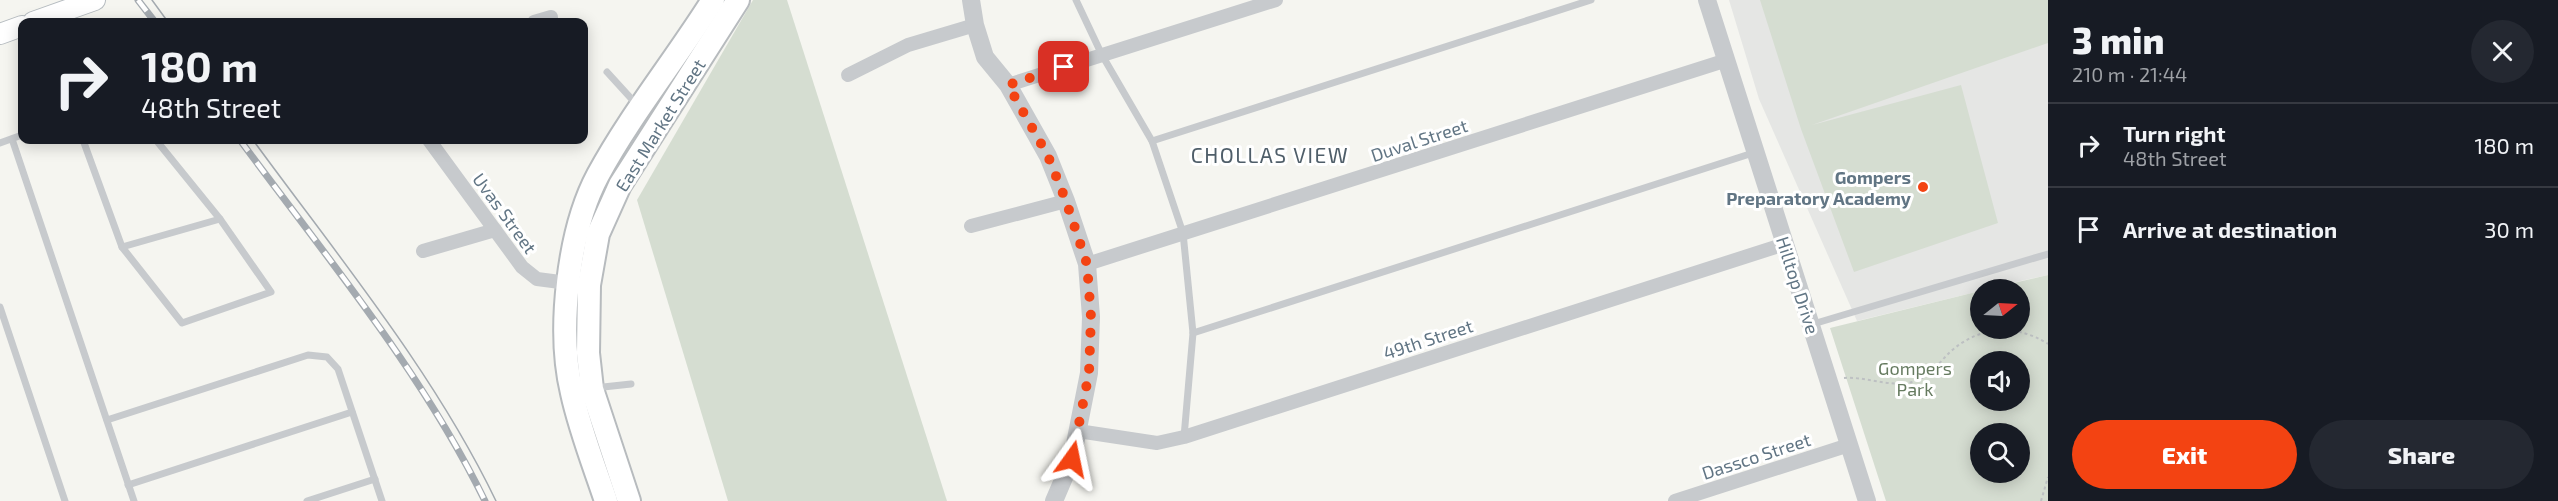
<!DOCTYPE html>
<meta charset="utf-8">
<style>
:root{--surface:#171b24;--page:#242831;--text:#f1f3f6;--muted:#9ea1a6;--line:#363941;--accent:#f34312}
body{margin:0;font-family:"Exo 2",sans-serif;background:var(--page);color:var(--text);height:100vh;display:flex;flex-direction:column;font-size:22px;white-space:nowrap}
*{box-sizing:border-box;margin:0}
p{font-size:20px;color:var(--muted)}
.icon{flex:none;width:33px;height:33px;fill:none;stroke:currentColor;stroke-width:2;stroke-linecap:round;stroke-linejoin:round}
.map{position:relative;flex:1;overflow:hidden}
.drawer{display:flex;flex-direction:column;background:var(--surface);width:510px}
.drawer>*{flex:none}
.banner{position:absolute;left:18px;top:18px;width:570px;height:126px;border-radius:12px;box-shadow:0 3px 15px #0003;background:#171b24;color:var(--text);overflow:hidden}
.needle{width:39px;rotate:72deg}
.tools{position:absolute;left:1970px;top:279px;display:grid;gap:12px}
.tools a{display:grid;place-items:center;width:60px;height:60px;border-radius:50%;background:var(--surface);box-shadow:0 3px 15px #0003;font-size:30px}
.pin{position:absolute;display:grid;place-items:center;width:51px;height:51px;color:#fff;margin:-26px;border-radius:12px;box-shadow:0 3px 9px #0006}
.me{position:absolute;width:66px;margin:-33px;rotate:12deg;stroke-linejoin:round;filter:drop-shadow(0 0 4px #0008)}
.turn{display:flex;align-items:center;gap:21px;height:126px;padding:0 24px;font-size:27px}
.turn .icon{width:78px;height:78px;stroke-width:2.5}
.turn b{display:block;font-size:42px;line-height:51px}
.round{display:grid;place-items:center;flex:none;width:63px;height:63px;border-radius:32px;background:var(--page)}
.overview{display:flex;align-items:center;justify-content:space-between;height:102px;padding:0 24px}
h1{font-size:36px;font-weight:800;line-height:45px}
.cta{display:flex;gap:12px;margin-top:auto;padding:12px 24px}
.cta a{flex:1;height:69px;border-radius:36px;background:var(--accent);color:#fff;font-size:24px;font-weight:800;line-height:69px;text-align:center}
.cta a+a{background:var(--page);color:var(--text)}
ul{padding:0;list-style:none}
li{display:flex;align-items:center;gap:18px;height:84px;padding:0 24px;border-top:2px solid var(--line)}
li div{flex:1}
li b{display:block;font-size:22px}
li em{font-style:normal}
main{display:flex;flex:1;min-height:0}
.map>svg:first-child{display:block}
.built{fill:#e5e6e4}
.green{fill:#d5ddd1;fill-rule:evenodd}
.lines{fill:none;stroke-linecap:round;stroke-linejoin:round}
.secondary-casing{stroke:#b6bcc0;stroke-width:22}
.primary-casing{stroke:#b7bbbe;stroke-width:26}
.path{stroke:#bdc0c2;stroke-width:2;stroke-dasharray:3 3;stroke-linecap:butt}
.service{stroke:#c7cacd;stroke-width:7}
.minor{stroke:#c7cacd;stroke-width:14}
.tertiary{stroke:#c7cacd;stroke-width:18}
.secondary{stroke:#fff;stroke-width:20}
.primary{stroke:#fff;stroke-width:22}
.tram{stroke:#a4aab0;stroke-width:1.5}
.rail-casing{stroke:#a4aab0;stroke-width:7}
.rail{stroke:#fff;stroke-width:4.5;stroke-dasharray:14;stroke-linecap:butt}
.route{stroke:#f34312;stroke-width:10;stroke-dasharray:0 18}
.poi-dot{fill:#f34312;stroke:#fff;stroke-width:2}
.labels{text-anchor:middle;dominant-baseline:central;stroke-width:6;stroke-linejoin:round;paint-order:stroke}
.street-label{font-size:18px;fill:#617584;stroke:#fff}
.poi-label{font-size:18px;font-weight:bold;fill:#617584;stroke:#fff;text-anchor:end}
.park-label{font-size:18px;fill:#667b60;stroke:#fff}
.quarter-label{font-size:21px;letter-spacing:1.5px;fill:#4f5e69;stroke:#fff}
</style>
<main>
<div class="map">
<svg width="2048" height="501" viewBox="0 0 2048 501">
<rect width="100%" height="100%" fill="#f5f5f0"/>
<polygon class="built" points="1729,0 2048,0 2048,275 1980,290 1980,291 1857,321 1759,99"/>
<g class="green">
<polygon points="753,0 787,0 947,501 728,501 637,200"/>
<polygon points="1760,0 2048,0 2048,43 1812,125 1961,85 1998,223 1854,272 1801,129"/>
<path d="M 2048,275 L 2048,501 L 1886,501 L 1830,328 L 1980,291 L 1980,328 L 2019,328 L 2019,290 L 1988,289 ZM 1980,362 L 2019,362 L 2019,400 L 1980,400 ZM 1980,434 L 2019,434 L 2019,472 L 1980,472 Z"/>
</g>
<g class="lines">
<g class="secondary-casing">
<g id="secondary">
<polyline points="33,22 95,0"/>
<polyline points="0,34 22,26"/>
</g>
</g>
<g class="primary-casing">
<g id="primary">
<path d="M 606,501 C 594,465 580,430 572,393 C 557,331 568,231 598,175 C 631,114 676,59 713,0"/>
<polyline points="629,501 592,389 588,353 589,285 598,234 620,185 738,0"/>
</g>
</g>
<g class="path">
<path d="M 1844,378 C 1868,376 1895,390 1918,380 C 1931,374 1940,362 1950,352 C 1979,326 2015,323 2048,344"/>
<polyline points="2041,501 2048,477"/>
</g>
<g class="service">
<polyline points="1076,0 1102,55 1152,141 1183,233 1193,333 1184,437"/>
<polyline points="607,72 638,106"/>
<polyline points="12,139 134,501"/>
<polyline points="83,140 122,247 182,323 271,292 220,219 156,140"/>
<polyline points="1152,141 1591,0"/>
<polyline points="0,143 22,135"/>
<polyline points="122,247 220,219"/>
<polyline points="0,307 65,501"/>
<polyline points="1813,324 2048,254"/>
<polyline points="1193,333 1756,152"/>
<polyline points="594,388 631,384"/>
<polyline points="107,420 308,355 327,357 338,369 382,501"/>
<polyline points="128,485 352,412"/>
<polyline points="307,501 375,479"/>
</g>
<g class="minor">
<polyline points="534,22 551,17"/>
<polyline points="848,75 908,45 975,25"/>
<polyline points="1008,85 1276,0"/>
<polyline points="429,140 522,267 537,279 568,283"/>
<polyline points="971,226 1066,201"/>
<polyline points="423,251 495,230"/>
<polyline points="1087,264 1727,60"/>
<polyline points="1078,431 1157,443 1184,437 1785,244"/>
<polyline points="1675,501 1849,445"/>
</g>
<g class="tertiary">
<polyline points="971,0 975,25 985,57 1008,85 1048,156 1066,201 1087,264 1091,317 1089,373 1072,459 1054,501"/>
<polyline points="1707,0 1867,501"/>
</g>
<use href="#secondary" class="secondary"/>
<use href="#primary" class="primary"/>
<g class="tram">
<polyline points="152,0 168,22"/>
<path d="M 253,140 C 337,255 434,372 496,501"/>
</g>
<g class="rail-casing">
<g id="rail">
<polyline points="138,0 155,22"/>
<path d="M 240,140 C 324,254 423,373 485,501"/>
</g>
</g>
<use href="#rail" class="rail"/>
</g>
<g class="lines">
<polyline class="route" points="1064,67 1008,85 1048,156 1066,201 1087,264 1091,317 1089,373 1072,459"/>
</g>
<circle class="poi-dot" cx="1923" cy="187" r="6"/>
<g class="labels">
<g class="street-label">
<text transform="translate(660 125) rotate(-58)">East Market Street</text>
<text transform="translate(1419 140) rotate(-18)">Duval Street</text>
<text transform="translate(505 213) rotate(54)">Uvas Street</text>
<text transform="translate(1798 285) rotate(72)">Hilltop Drive</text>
<text transform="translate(1428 339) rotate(-18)">49th Street</text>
<text transform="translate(1756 456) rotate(-18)">Dassco Street</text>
</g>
<g class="poi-label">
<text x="1911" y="177">Gompers<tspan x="1911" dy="21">Preparatory Academy</tspan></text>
</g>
<g class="park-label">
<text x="1915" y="368">Gompers<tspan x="1915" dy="21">Park</tspan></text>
</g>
<g class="quarter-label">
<text x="1270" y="154">CHOLLAS VIEW</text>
</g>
</g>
</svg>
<div class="tools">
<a><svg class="needle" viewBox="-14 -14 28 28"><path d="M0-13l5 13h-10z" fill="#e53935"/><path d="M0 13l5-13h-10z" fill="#9ea1a6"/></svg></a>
<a><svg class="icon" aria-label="sound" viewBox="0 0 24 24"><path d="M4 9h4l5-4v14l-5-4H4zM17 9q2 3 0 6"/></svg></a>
<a><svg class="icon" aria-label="search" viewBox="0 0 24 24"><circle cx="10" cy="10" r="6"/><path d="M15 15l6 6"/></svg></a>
</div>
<div class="pin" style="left:1064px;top:67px;background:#d93025"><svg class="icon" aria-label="arrive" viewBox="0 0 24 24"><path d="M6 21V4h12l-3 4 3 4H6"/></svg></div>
<svg class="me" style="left:1072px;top:459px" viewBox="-20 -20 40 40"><path d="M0-17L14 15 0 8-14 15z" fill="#f34312" stroke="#fff" stroke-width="4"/></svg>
<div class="banner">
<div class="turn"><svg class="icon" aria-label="right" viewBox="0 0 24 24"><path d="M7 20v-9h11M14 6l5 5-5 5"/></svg><div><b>180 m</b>48th Street</div></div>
</div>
</div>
<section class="drawer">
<div class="overview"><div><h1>3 min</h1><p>210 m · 21:44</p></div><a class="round"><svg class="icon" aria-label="close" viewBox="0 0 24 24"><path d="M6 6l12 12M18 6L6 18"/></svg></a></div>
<ul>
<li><svg class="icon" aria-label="right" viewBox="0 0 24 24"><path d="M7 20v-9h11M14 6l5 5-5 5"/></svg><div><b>Turn right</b><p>48th Street</p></div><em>180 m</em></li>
<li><svg class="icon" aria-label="arrive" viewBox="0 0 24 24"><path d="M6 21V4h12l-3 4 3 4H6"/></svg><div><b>Arrive at destination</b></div><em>30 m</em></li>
</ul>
<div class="cta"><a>Exit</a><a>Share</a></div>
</section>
</main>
